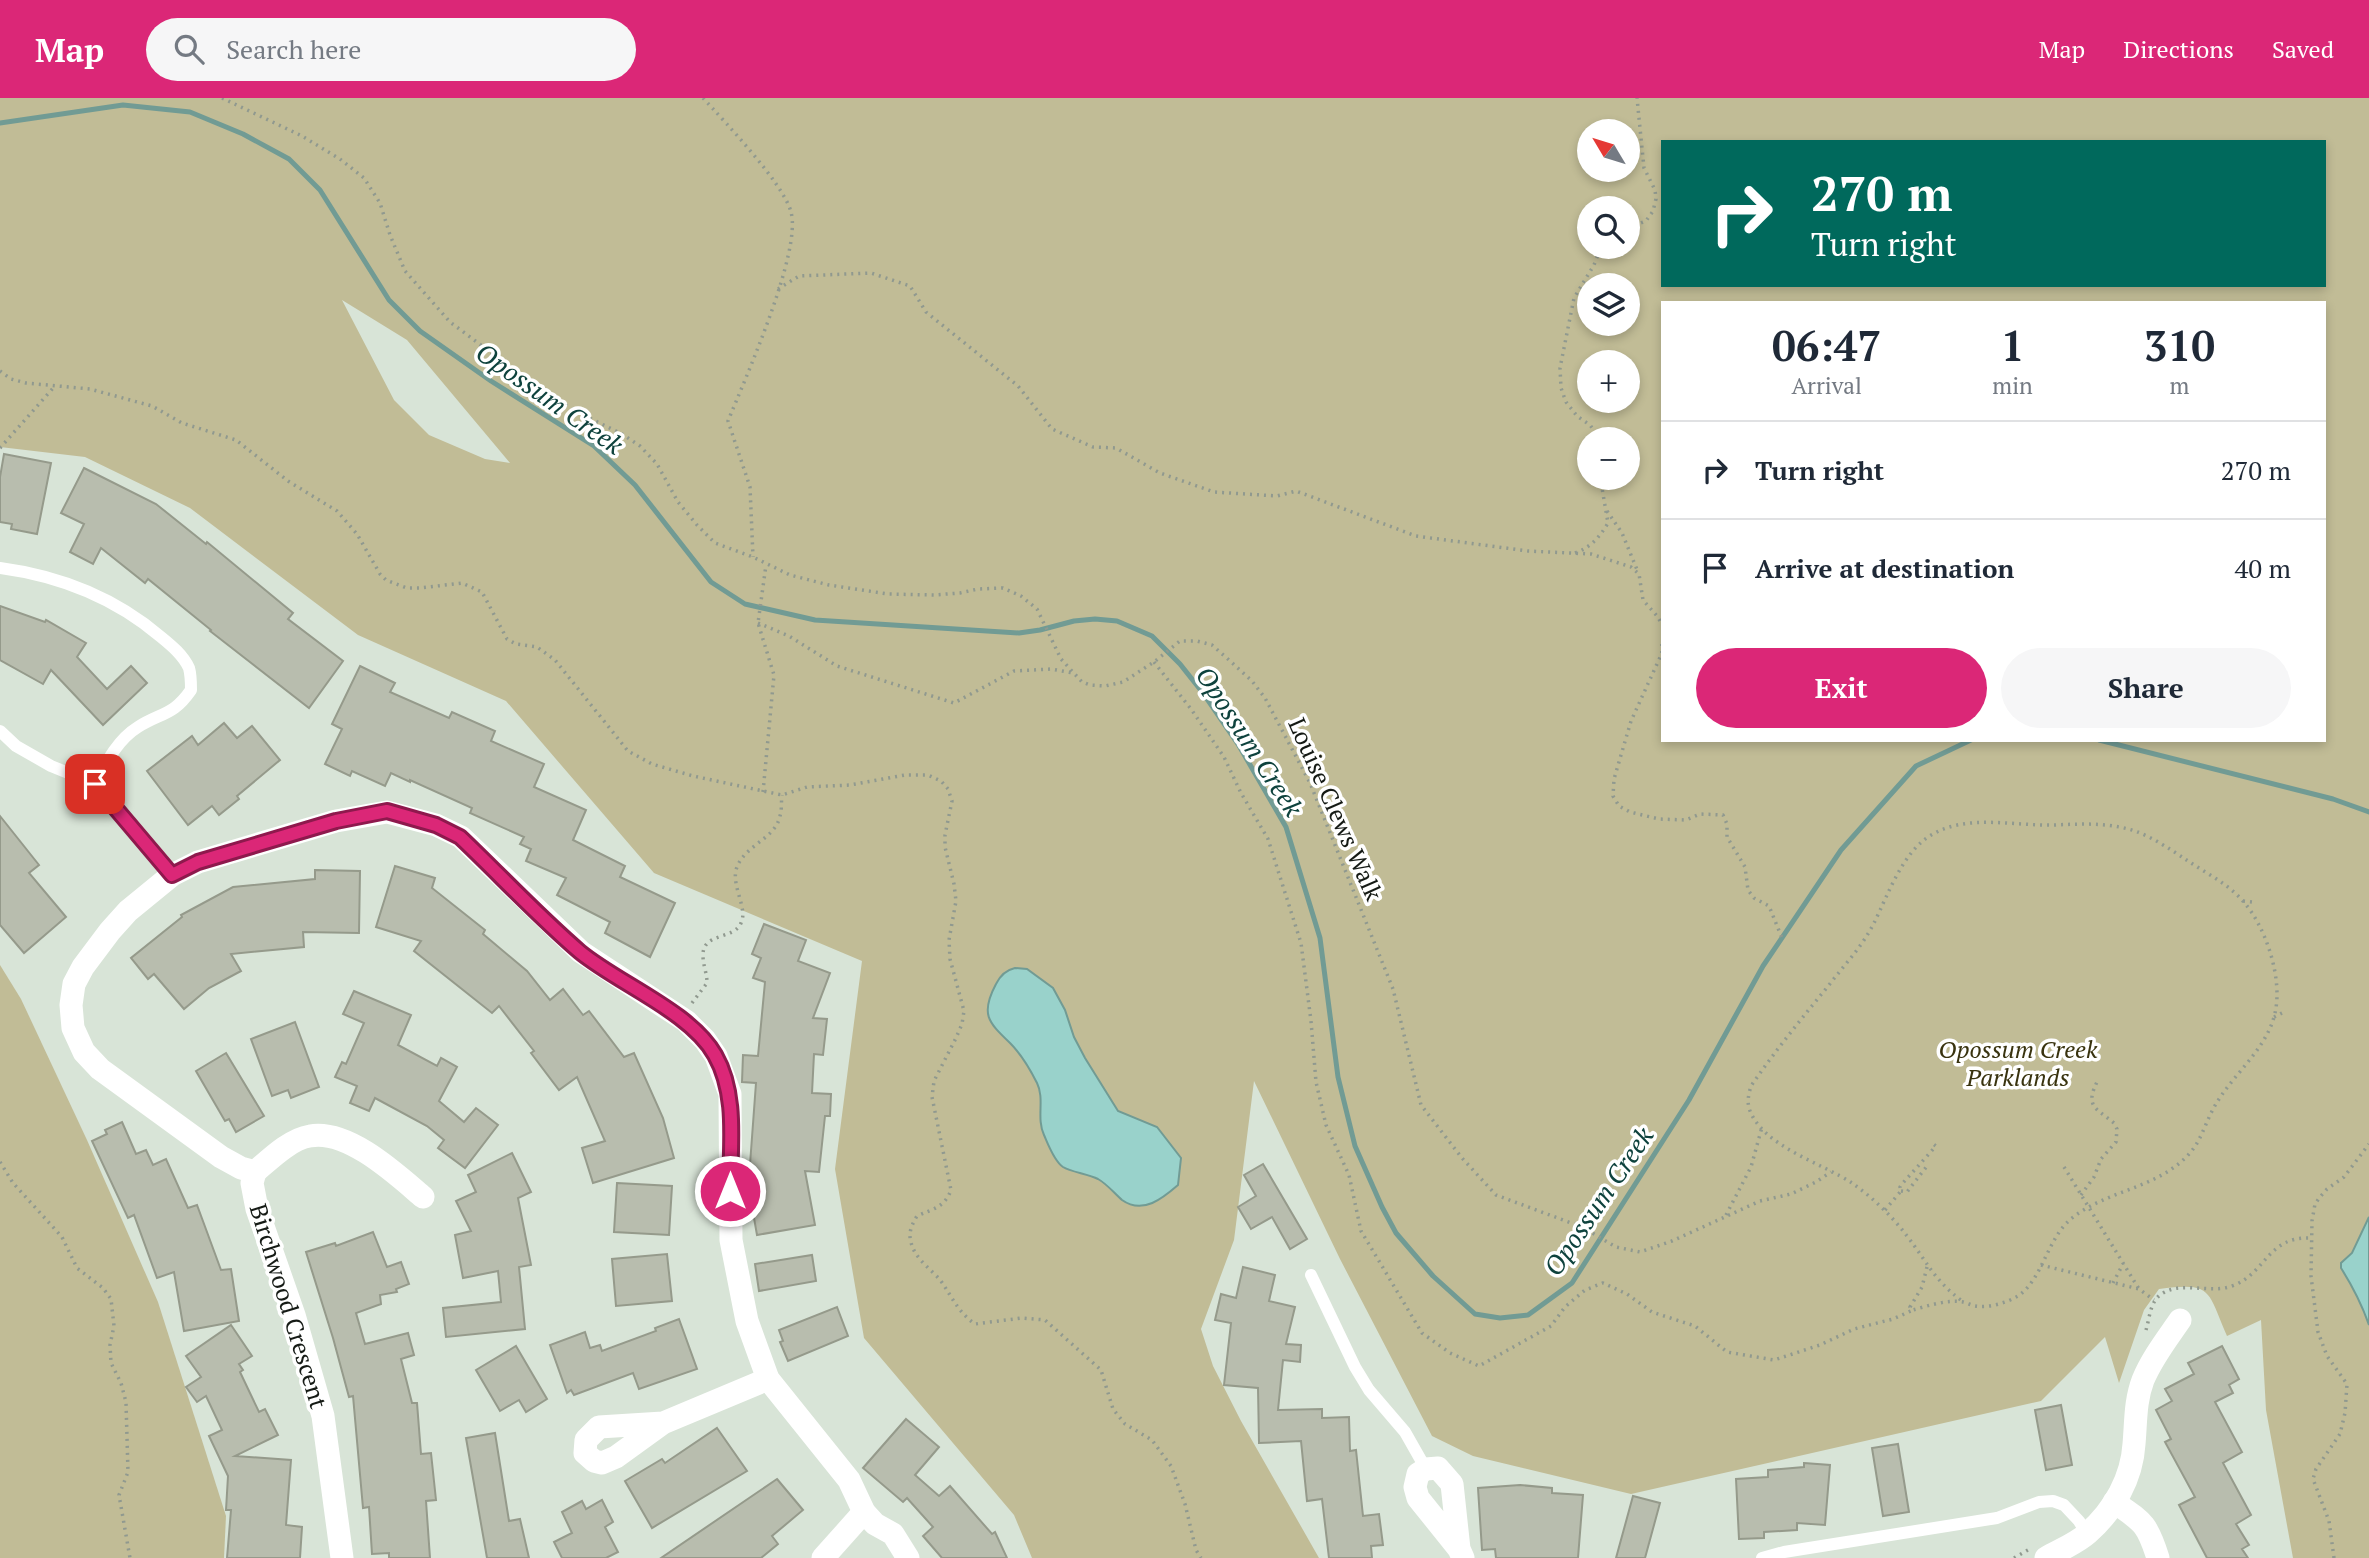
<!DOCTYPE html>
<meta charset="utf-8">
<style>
:root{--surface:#fff;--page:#f6f6f7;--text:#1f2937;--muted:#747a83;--line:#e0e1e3;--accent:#db2777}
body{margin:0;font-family:"PT Serif",serif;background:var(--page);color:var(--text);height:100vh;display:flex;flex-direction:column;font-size:26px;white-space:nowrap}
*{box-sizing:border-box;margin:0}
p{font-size:23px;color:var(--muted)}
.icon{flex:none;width:38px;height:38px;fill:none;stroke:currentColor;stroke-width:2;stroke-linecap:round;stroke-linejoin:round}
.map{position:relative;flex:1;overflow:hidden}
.drawer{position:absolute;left:1661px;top:203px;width:665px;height:441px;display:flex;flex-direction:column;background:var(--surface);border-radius:0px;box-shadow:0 4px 10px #0003}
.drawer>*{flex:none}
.top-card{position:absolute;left:1661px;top:42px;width:665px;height:147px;border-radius:0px;box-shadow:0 4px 10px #0003;background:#00695c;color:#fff;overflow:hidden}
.needle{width:46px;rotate:308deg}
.fabs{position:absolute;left:1577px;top:21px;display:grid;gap:14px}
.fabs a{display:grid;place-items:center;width:63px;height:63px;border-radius:50%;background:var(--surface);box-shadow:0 4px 10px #0003;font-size:35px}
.pin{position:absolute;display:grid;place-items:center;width:60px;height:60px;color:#fff;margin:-30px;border-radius:14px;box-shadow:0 4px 10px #0006}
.me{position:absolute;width:77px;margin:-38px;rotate:0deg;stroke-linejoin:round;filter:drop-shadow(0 0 5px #0008)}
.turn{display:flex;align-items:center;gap:24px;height:147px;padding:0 35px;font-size:32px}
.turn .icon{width:91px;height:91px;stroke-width:2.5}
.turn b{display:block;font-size:49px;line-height:60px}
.eta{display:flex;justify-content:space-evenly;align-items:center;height:119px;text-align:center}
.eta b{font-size:42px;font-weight:700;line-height:49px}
.button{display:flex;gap:14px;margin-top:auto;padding:14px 35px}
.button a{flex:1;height:80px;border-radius:42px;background:var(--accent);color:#fff;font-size:28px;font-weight:700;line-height:80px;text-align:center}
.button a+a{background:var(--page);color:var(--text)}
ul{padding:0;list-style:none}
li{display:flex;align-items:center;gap:21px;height:98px;padding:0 35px;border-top:2px solid var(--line)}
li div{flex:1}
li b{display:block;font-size:26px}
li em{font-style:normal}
header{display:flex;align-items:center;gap:42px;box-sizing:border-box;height:98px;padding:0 35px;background:var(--accent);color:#fff}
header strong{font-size:33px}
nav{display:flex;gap:38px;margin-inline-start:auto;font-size:24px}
.search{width:490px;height:63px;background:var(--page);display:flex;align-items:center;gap:18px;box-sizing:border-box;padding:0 24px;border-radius:38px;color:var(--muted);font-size:26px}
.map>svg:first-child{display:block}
.green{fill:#c1bc96;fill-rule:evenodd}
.water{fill:#99d2cb;stroke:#719b94;stroke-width:2}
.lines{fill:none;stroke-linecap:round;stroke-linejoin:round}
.stream{stroke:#719b94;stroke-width:5}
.building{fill:#b8bdae;stroke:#959a8b;stroke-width:2}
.path{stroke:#90998f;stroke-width:3.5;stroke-dasharray:2 5;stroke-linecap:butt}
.lane{stroke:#fff;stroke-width:12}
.street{stroke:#fff;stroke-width:23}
.route-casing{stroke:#8e194d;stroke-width:18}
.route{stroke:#db2777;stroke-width:12}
.labels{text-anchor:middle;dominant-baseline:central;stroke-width:7;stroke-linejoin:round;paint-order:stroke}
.street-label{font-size:24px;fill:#151a15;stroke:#fff}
.park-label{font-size:24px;font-style:italic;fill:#39330f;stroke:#fff}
.water-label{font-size:26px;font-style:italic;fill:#0e423d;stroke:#fff}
</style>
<header>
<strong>Map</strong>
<div class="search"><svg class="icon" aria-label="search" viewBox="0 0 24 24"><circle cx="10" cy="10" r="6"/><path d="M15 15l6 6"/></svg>Search here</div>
<nav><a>Map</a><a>Directions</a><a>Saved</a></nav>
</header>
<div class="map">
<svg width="2369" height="1460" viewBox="0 0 2369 1460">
<rect width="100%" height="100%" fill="#d8e4d7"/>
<g class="green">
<path d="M 0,0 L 2369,0 L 2369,1460 L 2293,1460 L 2266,1312 L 2261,1222 L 2227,1238 C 2207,1192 2213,1184 2159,1191 L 2144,1212 L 2119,1285 L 2105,1239 L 2041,1303 L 1631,1396 L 1473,1358 L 1432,1338 L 1340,1161 L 1254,983 L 1234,1142 L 1201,1231 L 1213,1268 L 1241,1323 L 1319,1460 L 1032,1460 L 1014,1417 L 864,1240 L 835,1071 L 862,863 L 654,775 L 506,603 L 358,537 L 190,410 L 85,359 L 0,349 ZM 1589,33 L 1628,33 L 1628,72 L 1589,72 ZM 1662,44 L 2324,44 L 2324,187 L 1662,187 ZM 1589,110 L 1628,110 L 1628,149 L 1589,149 ZM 1589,187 L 1628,187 L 1628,226 L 1589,226 ZM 342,202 L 407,242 L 510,365 L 485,361 L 429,337 L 394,302 ZM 1662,205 L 2324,205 L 2324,642 L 1662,642 ZM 1589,264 L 1628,264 L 1628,303 L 1589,303 ZM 1589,341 L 1628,341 L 1628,380 L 1589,380 Z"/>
<polygon points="0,867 21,901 87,1042 158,1204 226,1418 224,1460 0,1460"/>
</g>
<g class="water">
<path d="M 1015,870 L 1027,871 L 1053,890 L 1065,912 L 1074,939 L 1085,960 L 1118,1013 L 1157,1029 L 1181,1060 L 1178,1087 C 1163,1100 1143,1117 1122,1102 C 1114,1095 1107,1086 1098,1081 C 1088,1076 1071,1074 1063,1069 C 1054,1063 1048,1046 1044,1037 C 1036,1020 1045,1001 1037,985 C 1030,971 1021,956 1010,945 C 988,924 980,916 996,886 C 1000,878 1006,872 1015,870 Z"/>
<path d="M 2369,1119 L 2369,1227 C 2362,1207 2353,1189 2341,1170 L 2341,1165 L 2352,1155 Z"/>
</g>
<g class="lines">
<g class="stream">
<polyline points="0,25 123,7 190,14 243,36 289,61 320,92 389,202 420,233 491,283 594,348 635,387 711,484 745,506 815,522 1019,535 1040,532 1074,523 1095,521 1117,523 1152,538 1180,566 1203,595 1238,646 1286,729 1320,840 1338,979 1355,1048 1382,1109 1396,1135 1433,1178 1475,1216 1500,1220 1528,1217 1572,1185 1689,1002 1763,868 1841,752 1916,668 1971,642"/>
<polyline points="2099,642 2333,701 2369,714"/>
</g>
</g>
<g class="building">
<polygon points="4,356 51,365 37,436 11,431 12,426 0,424 0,379"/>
<polygon points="84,370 156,406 206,446 207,444 293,515 288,521 343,563 309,610 210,533 211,532 148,481 145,485 101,450 93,466 70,454 84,426 61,415"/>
<polygon points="0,508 45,524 46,522 86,545 77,559 107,591 131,568 147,585 103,627 51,572 43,586 0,562"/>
<polygon points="360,568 395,585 390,594 449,620 452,614 495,633 491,643 544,666 534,689 586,712 573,742 625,768 620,779 675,805 650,859 605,835 610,824 557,797 566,780 526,763 531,751 520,746 524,739 470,715 472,710 410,682 410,684 391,675 385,688 352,673 350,678 325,666 342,631 332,626"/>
<polygon points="224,625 237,640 252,628 280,662 237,698 239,701 219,717 212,708 188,727 147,673 192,638 198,647"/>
<polygon points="0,718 39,767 29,775 66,819 24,855 0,827"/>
<polygon points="395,768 435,780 432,790 485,832 483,836 527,873 550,902 563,891 583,917 589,913 624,959 634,955 663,1020 674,1060 593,1085 582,1050 605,1043 577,979 559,992 531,955 534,953 499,908 492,915 414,853 421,843 376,829"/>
<polygon points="315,772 360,773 359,835 303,834 304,849 231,856 241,873 209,890 184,911 154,876 148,881 131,860 182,819 181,817 233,789 315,781"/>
<polygon points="764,826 806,842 798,863 830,875 813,920 827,921 823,957 814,956 812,995 831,996 830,1018 825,1018 819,1074 805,1073 815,1127 757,1137 747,1080 749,1080 756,985 742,984 743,957 758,958 765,884 753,880 761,860 752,856"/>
<polygon points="354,893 411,917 398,947 437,968 441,960 457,969 439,1003 464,1024 476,1010 498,1027 465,1070 438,1050 444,1042 427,1028 375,1000 369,1013 350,1005 357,988 335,979 342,964 346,966 364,925 343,916"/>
<polygon points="295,924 319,989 291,1000 288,992 272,998 251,941"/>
<polygon points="226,955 264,1018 236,1034 229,1021 225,1023 196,973"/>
<polygon points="122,1024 136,1056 146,1052 153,1067 166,1061 188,1110 197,1107 221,1172 231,1171 239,1223 184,1233 174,1174 157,1180 134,1117 128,1120 92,1043 107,1036 105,1032"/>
<polygon points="512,1055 531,1094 518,1100 531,1167 519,1169 525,1231 446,1239 443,1210 501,1204 498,1173 463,1180 455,1137 471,1133 456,1103 476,1094 468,1077"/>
<polygon points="1263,1066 1307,1141 1290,1151 1272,1119 1251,1131 1238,1109 1256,1098 1244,1077"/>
<polygon points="617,1085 672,1088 669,1137 614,1134"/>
<polygon points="373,1134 387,1169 401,1164 409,1186 396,1191 397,1194 380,1197 381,1206 356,1215 365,1246 408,1235 414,1257 401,1261 412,1305 417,1305 421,1356 431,1355 436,1402 426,1403 430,1460 389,1460 389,1455 372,1456 369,1409 363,1410 353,1298 349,1299 333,1240 306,1154 335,1145 336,1148"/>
<polygon points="667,1156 672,1203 616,1208 612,1161"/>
<polygon points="812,1157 816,1183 759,1193 755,1166"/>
<polygon points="1243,1169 1275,1177 1269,1203 1295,1209 1286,1246 1301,1247 1300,1264 1283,1262 1278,1312 1322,1311 1322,1320 1349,1319 1350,1353 1356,1352 1363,1418 1379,1416 1383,1447 1371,1448 1372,1460 1329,1460 1322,1401 1307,1403 1301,1343 1259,1345 1258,1290 1224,1287 1231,1225 1215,1222 1221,1196 1236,1200"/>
<polygon points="837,1209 848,1238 788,1263 780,1244 783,1243 779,1232"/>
<polygon points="679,1221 697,1271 639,1291 633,1275 574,1297 571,1292 567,1295 550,1247 585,1234 590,1250 600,1247 602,1253 656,1233 655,1230"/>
<polygon points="231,1227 252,1258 239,1266 243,1272 240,1274 259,1314 265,1311 278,1337 235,1358 291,1362 286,1427 302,1429 300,1460 227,1460 231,1412 226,1412 228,1378 209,1338 222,1332 206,1298 197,1304 186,1289 201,1279 186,1258"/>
<polygon points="516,1248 547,1301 526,1314 519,1302 500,1313 476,1272"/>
<polygon points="2222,1248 2239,1281 2229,1287 2233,1295 2215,1304 2242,1354 2223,1365 2251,1417 2236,1426 2249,1447 2242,1451 2248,1460 2207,1460 2179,1407 2195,1399 2165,1344 2171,1341 2156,1312 2172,1303 2165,1291 2194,1276 2188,1265"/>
<polygon points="2061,1307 2072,1367 2046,1372 2035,1312"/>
<polygon points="906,1321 939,1349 915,1377 939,1398 950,1388 992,1436 995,1434 1007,1460 942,1460 923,1438 933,1429 907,1400 903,1404 863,1370"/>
<polygon points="717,1330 747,1373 652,1430 625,1383 662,1361 665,1365"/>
<polygon points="495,1335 509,1423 520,1421 529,1460 487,1460 466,1340"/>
<polygon points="1898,1346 1909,1414 1883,1418 1872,1350"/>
<polygon points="1804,1365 1830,1367 1825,1427 1797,1425 1797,1432 1764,1434 1764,1440 1739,1441 1736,1381 1768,1379 1768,1372 1804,1369"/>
<polygon points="777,1381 803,1412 772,1438 778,1446 761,1460 661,1460"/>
<polygon points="1520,1387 1552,1390 1552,1395 1583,1397 1578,1460 1496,1460 1495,1451 1482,1452 1478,1390"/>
<polygon points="1633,1398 1660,1405 1645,1460 1616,1460"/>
<polygon points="602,1402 613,1424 605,1429 618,1454 606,1460 562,1460 554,1444 572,1435 562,1414 582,1403 586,1411"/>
</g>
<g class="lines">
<g class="path">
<polyline points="222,0 302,38 340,61 364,80 380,105 390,137 405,173 450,224 529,283 575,313 622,336 640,348 657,366 678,404 697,427 715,445 753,459 790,477 829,487 888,496 934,497 960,495 978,491 1003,490 1021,498 1037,511 1061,561 1082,584 1090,587 1105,588 1123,584 1154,564 1180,543 1197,543 1212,547 1229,562 1252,583 1265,600 1310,685 1393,891 1421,1007 1462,1060 1496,1097 1582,1129 1616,1149 1640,1154 1672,1143 1760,1103 1791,1096 1816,1084 1831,1074"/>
<path d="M 703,0 C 724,23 784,86 791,114 C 802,154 745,281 728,323 L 750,389 L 753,459"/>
<polyline points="1628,130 1646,123 1653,113 1656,101 1655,92 1644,70 1637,0"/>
<polyline points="778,191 799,178 871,175 910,188 926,214 1018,288 1052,331 1093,349 1116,350 1160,375 1214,394 1277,398 1296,393 1416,438 1528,453 1591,456 1631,469 1639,476 1643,502 1658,519 1662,527"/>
<path d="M 0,273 L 11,281 L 26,285 L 90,291 L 152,308 L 182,325 L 236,342 L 288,383 L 337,413 L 357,436 L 380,476 L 386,482 L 407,490 L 420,490 L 462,485 L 482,494 L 507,541 L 516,546 L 537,549 L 555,562 L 628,653 L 652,666 L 693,678 L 782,697 L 807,689 L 850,687 L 905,677 L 928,677 L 941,683 L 948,691 L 952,703 L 945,737 L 945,749 L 954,786 L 956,803 L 949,842 L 950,861 L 964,913 L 962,926 L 956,940 L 934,983 L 932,999 L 951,1092 C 945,1109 933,1111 917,1118 C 912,1126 908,1135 911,1144 C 914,1160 931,1171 941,1183 C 952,1199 958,1214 975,1226 L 1022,1220 L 1045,1222 L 1101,1272 L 1113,1311 L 1125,1326 L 1152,1342 L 1171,1368 L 1185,1406 L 1196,1452 L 1201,1460"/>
<polyline points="1600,341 1590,327 1577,318 1566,304 1561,290 1560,270 1574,200 1594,167 1601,149"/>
<polyline points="0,350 54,289"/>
<polyline points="1607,413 1622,435 1638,474"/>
<path d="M 1575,455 C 1591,449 1599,440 1608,425 L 1602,390 L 1603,380"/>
<polyline points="758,525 789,538 837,568 954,605 1014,573 1051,571 1073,575"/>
<polyline points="1662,546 1662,555 1631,623 1614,681 1613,698 1619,708 1630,714 1659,721 1686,722 1700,716 1723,717 1727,726 1727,739 1745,769 1748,792 1754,800 1769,808 1782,840"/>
<polyline points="1154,564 1191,611 1224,659 1241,695 1268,741 1301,845 1311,923 1316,984 1326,1027 1349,1077 1361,1133 1422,1235 1450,1255 1479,1268 1551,1228 1565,1209 1585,1192 1603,1185 1627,1196 1652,1214 1695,1228 1727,1254 1774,1262 1820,1247 1854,1231 1893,1221 1913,1212"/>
<polyline points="763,694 774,577 758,525 766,467"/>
<polyline points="2243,803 2252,804"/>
<path d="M 692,905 L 707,885 C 707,875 703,867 703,858 C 702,834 734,842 741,825 C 748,811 732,789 736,772 C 743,747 775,742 780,718 C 782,712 781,704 782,697"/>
<polyline points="2274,919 2282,915"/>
<polyline points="0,1064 13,1085 62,1139 77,1170 103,1190 111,1201 114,1228 110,1247 111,1265 121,1285 126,1304 128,1374 119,1397 130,1460"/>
<polyline points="2064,1069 2139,1191"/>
<polyline points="1901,1093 1907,1094 1927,1068"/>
<path d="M 2081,1097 L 2094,1079 L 2101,1061 L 2116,1044 L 2117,1031 L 2114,1025 C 2096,1010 2084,1009 2098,982"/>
<polyline points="1885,1112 1901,1093 1900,1089 1902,1086 1936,1048 1932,1045"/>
<polyline points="1726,1117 1751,1069 1762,1029"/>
<polyline points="2041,1167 2139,1191 2154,1202"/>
<path d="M 1927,1169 L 1922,1189 L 1910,1209 L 1913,1212 C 1927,1208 1948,1201 1963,1204 C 1967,1205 1971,1207 1975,1208 C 1989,1210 2006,1205 2018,1198 C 2043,1181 2047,1140 2072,1120 C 2107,1092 2157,1091 2189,1056 C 2202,1042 2206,1022 2216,1006 C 2234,975 2267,951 2275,915 C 2283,881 2266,828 2242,802 C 2227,785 2204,774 2185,761 C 2170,751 2152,739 2135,733 C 2107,724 2081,726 2053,727 C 2014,728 1968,716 1933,736 C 1903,752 1888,797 1874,825 C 1862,849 1845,866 1829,887 C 1802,920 1775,953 1751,988 C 1749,995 1747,1002 1749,1010 C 1761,1048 1822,1065 1852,1085 C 1872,1099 1892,1118 1907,1138 C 1928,1165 1933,1181 1962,1203"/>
<polyline points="2113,1185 2123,1166"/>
<path d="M 2146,1232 C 2150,1219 2150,1202 2163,1195 C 2183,1183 2210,1196 2232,1188 C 2266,1176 2267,1138 2311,1140"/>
<polyline points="2014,1460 2028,1452"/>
<polyline points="2334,1460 2329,1423 2313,1381 2316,1371 2340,1336 2345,1315 2347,1286 2327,1258 2318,1234 2311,1178 2312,1123 2315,1106 2320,1099 2327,1091 2344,1079 2369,1046"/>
</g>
<g class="lane">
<path d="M 0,470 C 60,478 114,499 161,539 C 172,548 183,557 189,570 C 191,577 191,585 191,592 C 173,618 162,614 138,629 C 117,642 106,665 95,686"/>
<polyline points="0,633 16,648 51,668 95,686 172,777"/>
<polyline points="1311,1177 1355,1269 1369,1292 1405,1334 1426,1371"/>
<polyline points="1762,1460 1784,1454 1997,1420 2039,1404 2053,1403 2064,1407 2079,1423 2087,1436"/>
</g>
<g class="street">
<path d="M 255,1074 C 269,1062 290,1041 310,1038 C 348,1031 396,1076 423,1099"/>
<polyline points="663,1325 599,1329 586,1342 585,1355 594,1363 602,1365 616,1359 663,1325 768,1281"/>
<path d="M 2114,1404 C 2143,1424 2147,1425 2158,1460"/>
<polyline points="1459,1451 1452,1386 1438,1370 1426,1371 1418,1376 1415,1389 1418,1400 1459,1451 1463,1460"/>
<polyline points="342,1460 323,1318 294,1217 257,1111 252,1085 255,1074 241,1070 221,1059 100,971 84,954 73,930 71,907 74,886 83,869 110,833 128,813 172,777 198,764 336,723 387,714 436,727 461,739 581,854 686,923 705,942 716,958 730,996 731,1142 747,1223 768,1281 849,1382 864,1414 875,1426 893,1436 908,1460"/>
<polyline points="823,1460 864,1414"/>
<path d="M 2046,1460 C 2060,1452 2077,1445 2088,1435 C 2114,1412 2132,1380 2134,1346 C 2136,1324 2135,1303 2143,1282 C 2152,1260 2167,1241 2180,1222"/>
</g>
</g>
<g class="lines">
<g class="route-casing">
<path id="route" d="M 95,686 L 172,777 L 198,764 L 336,723 L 387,713 L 436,727 L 460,739 C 500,777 538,818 580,854 C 619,886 691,914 715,957 C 738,997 730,1048 730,1093"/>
</g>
<use href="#route" class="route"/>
</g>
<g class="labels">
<g class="street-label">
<text transform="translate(1336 711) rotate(66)">Louise Clews Walk</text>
<text transform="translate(289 1208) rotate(73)">Birchwood Crescent</text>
</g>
<g class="park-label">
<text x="2018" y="951">Opossum Creek<tspan x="2018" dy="28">Parklands</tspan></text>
</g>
<g class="water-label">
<text transform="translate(550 300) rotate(35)">Opossum Creek</text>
<text transform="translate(1250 643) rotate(57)">Opossum Creek</text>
<text transform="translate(1598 1103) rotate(-56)">Opossum Creek</text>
</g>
</g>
</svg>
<div class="fabs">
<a><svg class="needle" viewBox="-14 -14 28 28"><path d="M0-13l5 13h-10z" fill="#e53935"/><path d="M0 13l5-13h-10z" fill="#747a83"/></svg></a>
<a><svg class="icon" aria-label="search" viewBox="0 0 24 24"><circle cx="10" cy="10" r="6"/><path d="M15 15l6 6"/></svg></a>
<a><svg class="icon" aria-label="layers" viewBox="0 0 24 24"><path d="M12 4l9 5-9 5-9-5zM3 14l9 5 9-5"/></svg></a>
<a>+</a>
<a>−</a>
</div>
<div class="pin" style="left:95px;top:686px;background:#d93025"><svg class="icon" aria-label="arrive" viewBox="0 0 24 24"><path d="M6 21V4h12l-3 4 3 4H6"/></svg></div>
<svg class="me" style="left:730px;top:1093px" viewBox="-20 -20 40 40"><circle r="17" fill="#db2777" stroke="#fff" stroke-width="3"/><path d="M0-11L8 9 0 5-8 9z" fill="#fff"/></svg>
<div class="top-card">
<div class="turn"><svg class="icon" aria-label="right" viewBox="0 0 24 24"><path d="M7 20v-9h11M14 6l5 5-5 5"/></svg><div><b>270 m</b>Turn right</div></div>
</div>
<section class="drawer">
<div class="eta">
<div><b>06:47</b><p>Arrival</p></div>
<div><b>1</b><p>min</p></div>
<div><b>310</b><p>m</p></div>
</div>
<ul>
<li><svg class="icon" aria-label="right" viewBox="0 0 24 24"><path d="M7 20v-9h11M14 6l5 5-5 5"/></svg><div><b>Turn right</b></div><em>270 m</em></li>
<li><svg class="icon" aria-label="arrive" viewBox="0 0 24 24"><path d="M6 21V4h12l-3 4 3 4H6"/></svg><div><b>Arrive at destination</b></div><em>40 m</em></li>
</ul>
<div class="button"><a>Exit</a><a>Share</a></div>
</section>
</div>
